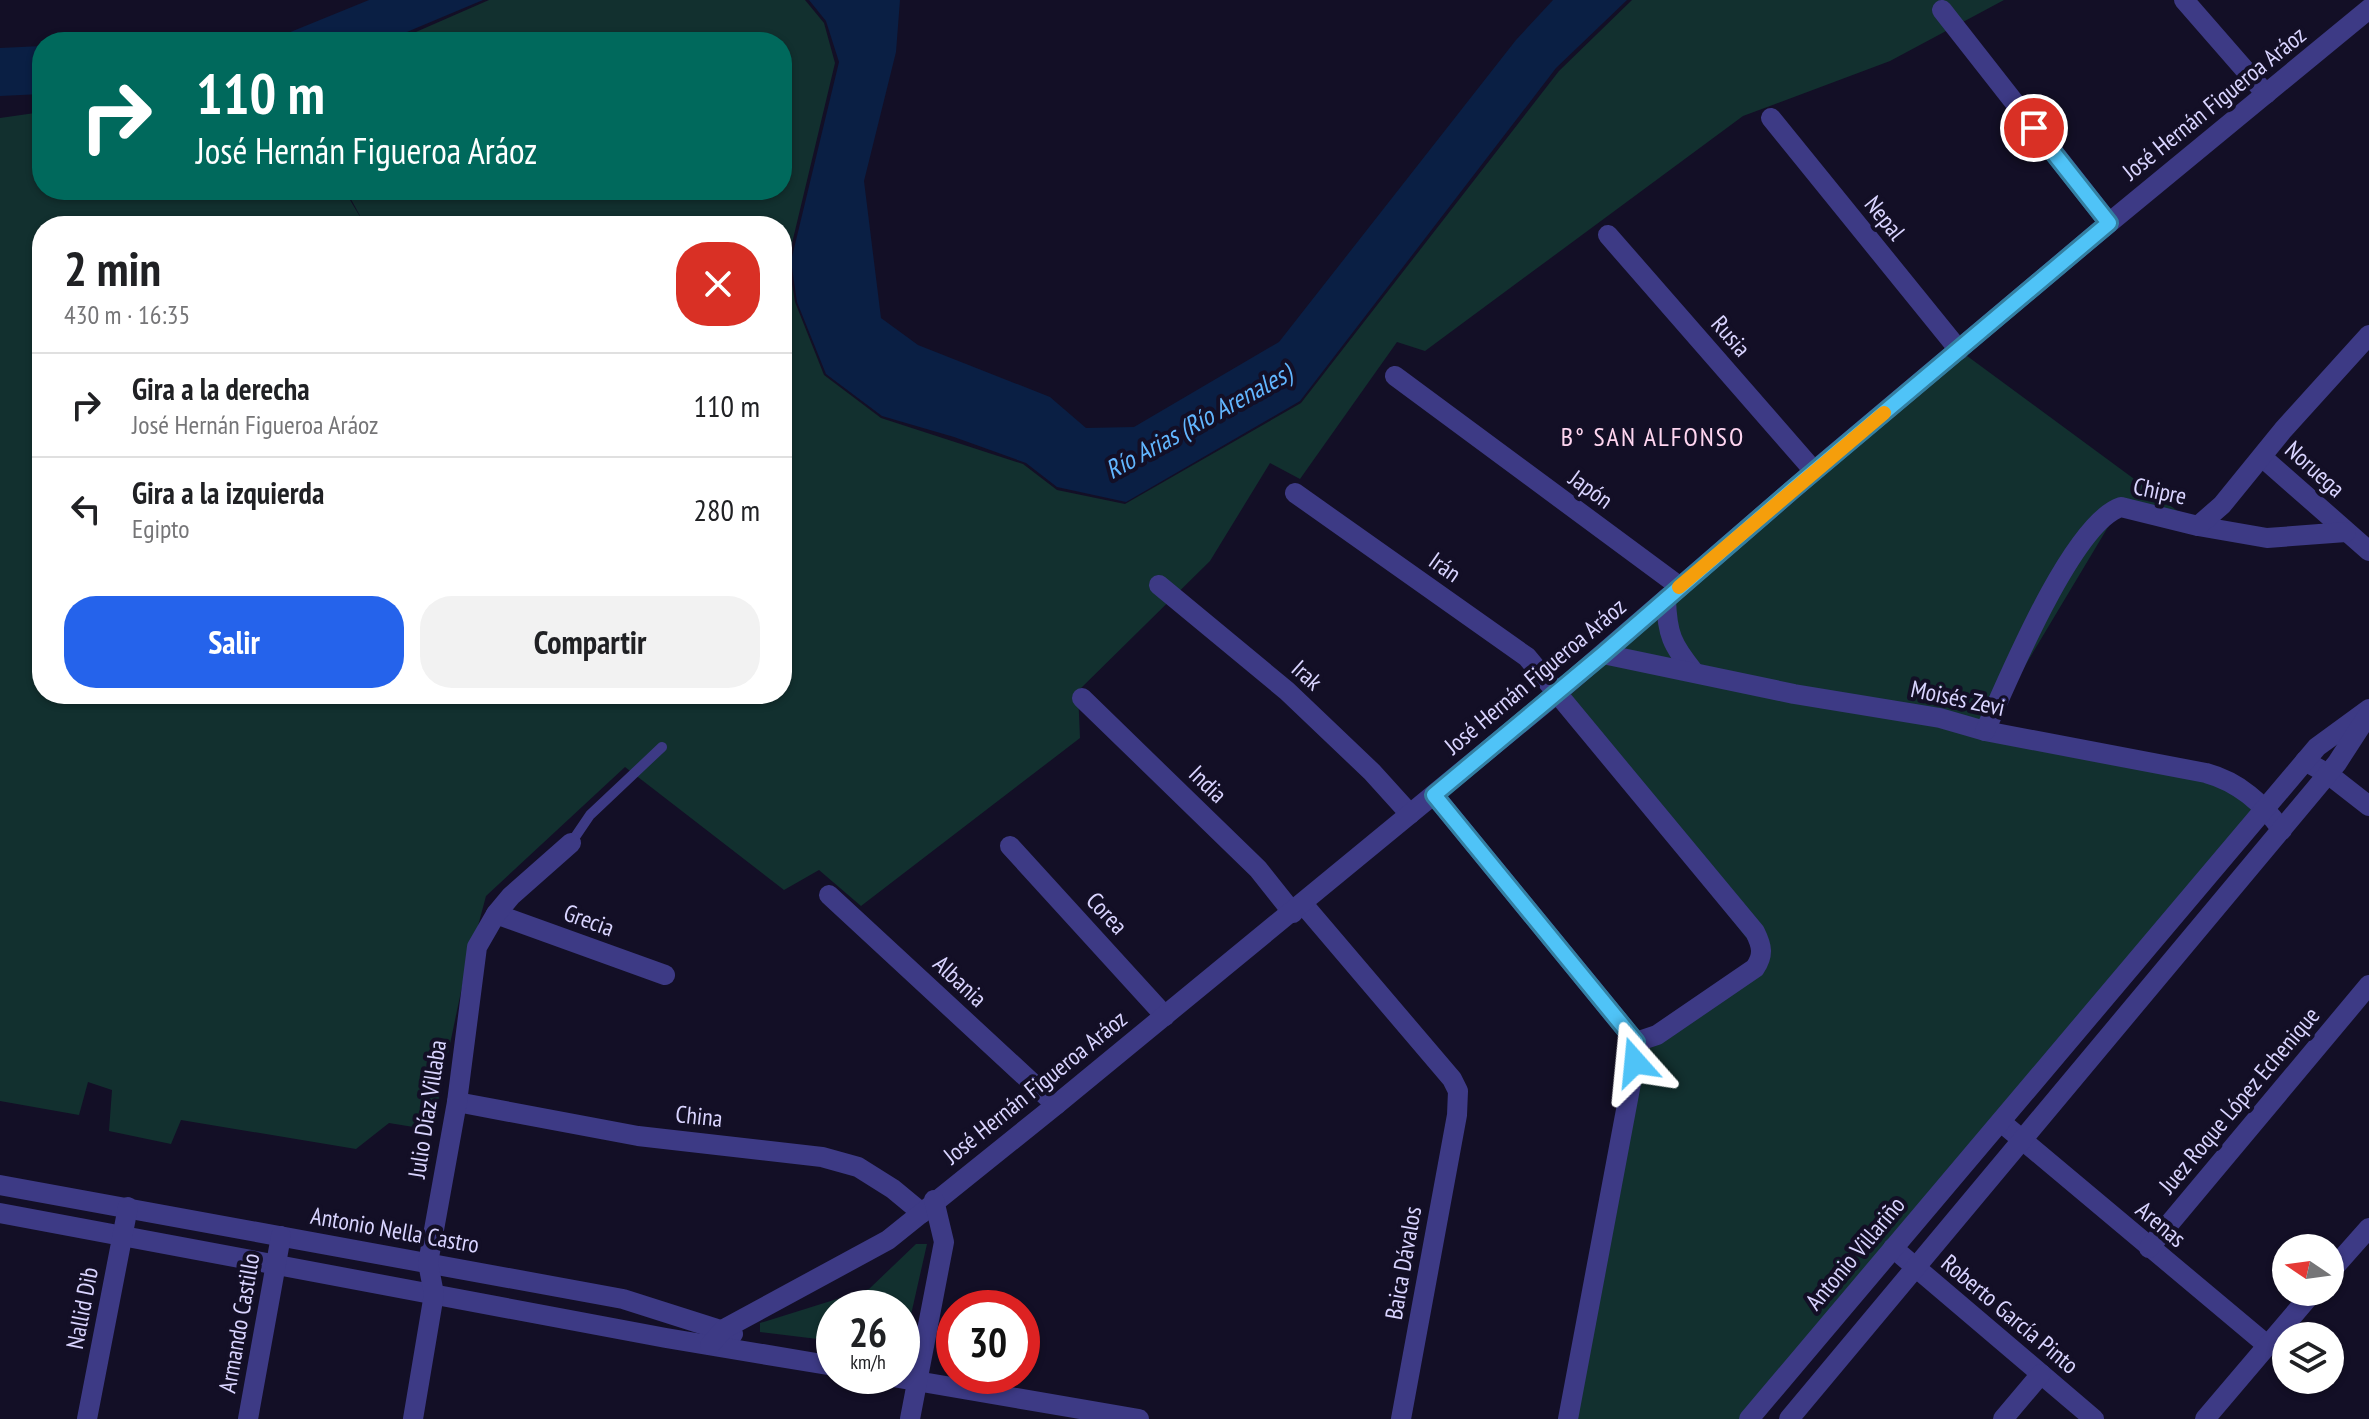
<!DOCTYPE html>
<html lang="es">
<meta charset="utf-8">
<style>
:root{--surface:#fff;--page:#f2f2f2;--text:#202124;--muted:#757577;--line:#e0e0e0;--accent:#2563eb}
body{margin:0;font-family:"PT Sans Narrow",sans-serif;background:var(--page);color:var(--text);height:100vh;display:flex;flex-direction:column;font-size:30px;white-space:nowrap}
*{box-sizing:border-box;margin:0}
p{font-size:26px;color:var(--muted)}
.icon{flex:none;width:44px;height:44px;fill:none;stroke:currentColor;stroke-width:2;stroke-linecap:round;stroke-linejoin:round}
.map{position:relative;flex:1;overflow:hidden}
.drawer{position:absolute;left:32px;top:216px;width:760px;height:488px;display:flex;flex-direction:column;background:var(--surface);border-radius:32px;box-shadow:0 2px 6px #0004}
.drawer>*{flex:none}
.top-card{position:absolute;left:32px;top:32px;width:760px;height:168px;border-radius:32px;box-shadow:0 2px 6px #0004;background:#00695c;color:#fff;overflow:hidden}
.needle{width:52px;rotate:283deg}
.fabs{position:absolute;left:2272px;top:1234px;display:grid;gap:16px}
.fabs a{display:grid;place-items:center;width:72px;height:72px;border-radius:50%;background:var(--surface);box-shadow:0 2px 6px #0004;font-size:40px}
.speed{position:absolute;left:816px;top:1290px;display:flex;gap:16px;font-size:40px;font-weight:700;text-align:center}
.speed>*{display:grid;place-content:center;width:104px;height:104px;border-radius:50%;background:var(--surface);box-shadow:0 2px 6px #0004;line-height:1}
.speed small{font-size:20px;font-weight:400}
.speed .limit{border:12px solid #d22;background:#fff;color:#111}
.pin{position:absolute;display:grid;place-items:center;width:68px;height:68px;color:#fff;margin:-34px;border:4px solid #fff;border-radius:50%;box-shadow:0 2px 8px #0007}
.me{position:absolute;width:88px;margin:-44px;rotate:342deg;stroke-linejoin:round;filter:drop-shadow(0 0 6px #0008)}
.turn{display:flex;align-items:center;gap:28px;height:168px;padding:0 32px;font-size:36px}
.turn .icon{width:104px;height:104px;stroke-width:2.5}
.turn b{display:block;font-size:56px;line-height:68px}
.round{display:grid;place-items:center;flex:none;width:84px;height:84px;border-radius:32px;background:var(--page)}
.head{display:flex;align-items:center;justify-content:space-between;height:136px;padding:0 32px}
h1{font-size:48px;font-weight:800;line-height:60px}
.action{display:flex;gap:16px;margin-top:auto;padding:16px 32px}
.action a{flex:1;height:92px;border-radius:32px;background:var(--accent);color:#fff;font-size:32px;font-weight:800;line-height:92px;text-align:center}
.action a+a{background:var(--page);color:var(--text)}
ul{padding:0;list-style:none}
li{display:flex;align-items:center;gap:24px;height:104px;padding:0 32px;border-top:2px solid var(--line)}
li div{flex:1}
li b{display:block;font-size:30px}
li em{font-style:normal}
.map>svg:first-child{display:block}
.green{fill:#12302f;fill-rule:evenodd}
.water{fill:#0a1f44}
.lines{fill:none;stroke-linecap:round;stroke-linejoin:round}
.service{stroke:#3d3a85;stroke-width:10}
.minor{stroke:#3d3a85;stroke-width:20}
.tertiary{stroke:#3d3a85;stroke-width:20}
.route-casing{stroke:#337fa1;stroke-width:20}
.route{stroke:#4fc3f7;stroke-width:14}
.slow{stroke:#f59e0b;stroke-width:14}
.labels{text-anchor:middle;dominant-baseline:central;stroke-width:8;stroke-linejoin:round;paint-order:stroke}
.street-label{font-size:24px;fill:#d9d4ff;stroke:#130f26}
.water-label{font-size:26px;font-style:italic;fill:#62b6ff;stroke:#130f26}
.neighbourhood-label{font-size:26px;letter-spacing:2px;fill:#ffd6f0;stroke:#130f26}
</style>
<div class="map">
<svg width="2369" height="1419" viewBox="0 0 2369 1419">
<rect width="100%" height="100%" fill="#130f26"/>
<g class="green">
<path d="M 489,0 L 805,0 L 824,23 L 835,63 L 788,260 L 795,302 L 824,375 L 881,418 L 1023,464 L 1057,490 L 1125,504 L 1301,403 L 1559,71 L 1632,0 L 2004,0 L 1890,61 L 1743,116 L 1425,351 L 1397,342 L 1300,479 L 1270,463 L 1210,561 L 1078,691 L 1080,738 L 861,906 L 819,870 L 784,890 L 625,767 L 486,896 L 463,982 L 432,1130 L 389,1123 L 356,1149 L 181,1120 L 171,1144 L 109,1131 L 112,1090 L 88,1082 L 79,1115 L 0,1101 L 0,118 L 42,112 L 42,190 L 344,190 L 365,225 L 346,190 L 782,190 L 782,42 L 393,42 ZM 42,226 L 782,226 L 782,694 L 42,694 Z"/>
<polygon points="1959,350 2198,526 2120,507 1986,731 2222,777 2265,808 1749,1419 1567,1419 1636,1042 1762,958 1556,694"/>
<polygon points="916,1244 927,1244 903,1350 902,1308 834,1308 834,1341 760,1332 760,1323 869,1289"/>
</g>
<g class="water">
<polygon points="369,0 483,0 383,42 114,42 288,33"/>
<polygon points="809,0 900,0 896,52 864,181 881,318 918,345 1050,397 1086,428 1134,427 1279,342 1516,40 1553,0 1627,0 1556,68 1300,401 1126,502 1057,487 1026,463 954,437 882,416 826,374 797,302 791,261 839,62 826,21"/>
<polygon points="42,46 42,94 0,96 0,48"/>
</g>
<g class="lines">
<polyline class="service" points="571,843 590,815 662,747"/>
<g class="minor">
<polyline points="2184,0 2266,94"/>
<polyline points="1942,10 2109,223"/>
<polyline points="1771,118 1959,350"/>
<polyline points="1608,235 1814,471"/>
<polyline points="1395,376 1679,586"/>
<polyline points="2262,457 2369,551"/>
<path d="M 1295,493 L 1527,657 L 1755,932 C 1762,946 1764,955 1755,968 L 1657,1035 L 1636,1042"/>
<polyline points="2198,526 2267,538 2346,532"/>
<polyline points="1159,585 1287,691 1372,772 1410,814"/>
<path d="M 1666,599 C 1667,634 1672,645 1694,672"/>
<path d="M 1603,654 L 1794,694 L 1940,718 L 1985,731 L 2206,773 C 2239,782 2262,803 2282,830"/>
<polyline points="1082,698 1258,869 1293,913"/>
<path d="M 1985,731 C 2007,682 2072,523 2121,507 L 2198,526 L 2222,505 L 2283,430 L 2369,335"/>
<polyline points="2305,761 2328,774 2369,806"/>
<polyline points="1434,795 1636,1042 1635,1062 1568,1419"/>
<polyline points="1010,846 1165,1016"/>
<polyline points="829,895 1056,1105"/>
<polyline points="1303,904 1452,1079 1458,1091 1457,1115 1401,1419"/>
<polyline points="496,914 665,975"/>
<polyline points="457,1102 638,1136 822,1157 858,1167 893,1189 922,1213"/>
<polyline points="2001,1122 2267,1345"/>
<polyline points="0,1185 623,1299 733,1334"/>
<polyline points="0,1213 666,1338 834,1366"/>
<polyline points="1893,1248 2094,1419"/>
<polyline points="2149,1248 2369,985"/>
<polyline points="2330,1272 2369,1228"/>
<polyline points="710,1345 724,1329 888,1240 1056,1105 1556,694 1814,471 2109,223 2369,9"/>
<polyline points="887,1376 1139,1419"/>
<polyline points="87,1419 128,1207"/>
<polyline points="248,1419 281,1236"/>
<polyline points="413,1419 434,1294 428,1263 457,1102 477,947 496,914 511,896 571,843"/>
<polyline points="910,1419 944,1242 934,1200"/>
<polyline points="2003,1419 2041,1374"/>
<polyline points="2205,1419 2313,1292"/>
</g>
<g class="tertiary">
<polyline points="1749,1419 2317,747 2369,709"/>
<polyline points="1789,1419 2337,763 2368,715"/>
</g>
</g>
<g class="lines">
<g class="route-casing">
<polyline id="route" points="1635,1062 1636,1042 1434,795 1603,654 1792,490 2109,223 2034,128"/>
</g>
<use href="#route" class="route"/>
<polyline class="slow" points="1679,587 1884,413"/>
</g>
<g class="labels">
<g class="street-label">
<text transform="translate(2214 103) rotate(-39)">José Hernán Figueroa Aráoz</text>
<text transform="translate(1885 218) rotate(51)">Nepal</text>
<text transform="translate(1731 336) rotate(49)">Rusia</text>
<text transform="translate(2315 469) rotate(42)">Noruega</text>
<text transform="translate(1591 489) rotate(36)">Japón</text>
<text transform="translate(2160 491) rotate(12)">Chipre</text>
<text transform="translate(1445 567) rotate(35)">Irán</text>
<text transform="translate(1307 675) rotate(42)">Irak</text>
<text transform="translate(1535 676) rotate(-40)">José Hernán Figueroa Aráoz</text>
<text transform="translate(1958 698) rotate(12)">Moisés Zevi</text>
<text transform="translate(1208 784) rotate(44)">India</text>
<text transform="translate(1107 913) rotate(47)">Corea</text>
<text transform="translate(589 920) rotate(20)">Grecia</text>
<text transform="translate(960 981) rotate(43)">Albania</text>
<text transform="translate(1035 1087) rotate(-39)">José Hernán Figueroa Aráoz</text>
<text transform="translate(2239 1100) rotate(-50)">Juez Roque López Echenique</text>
<text transform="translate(427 1109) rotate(-81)">Julio Díaz Villaba</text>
<text transform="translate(699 1116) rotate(6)">China</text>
<text transform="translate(2161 1224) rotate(40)">Arenas</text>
<text transform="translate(395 1230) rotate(10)">Antonio Nella Castro</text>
<text transform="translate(1855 1253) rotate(-50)">Antonio Villariño</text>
<text transform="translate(1403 1263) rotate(-80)">Baica Dávalos</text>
<text transform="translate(82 1308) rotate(-79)">Nallid Dib</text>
<text transform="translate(2010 1314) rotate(40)">Roberto García Pinto</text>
<text transform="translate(239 1323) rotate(-80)">Armando Castillo</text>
</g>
<g class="water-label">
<text transform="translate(1198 421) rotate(-29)">Río Arias (Río Arenales)</text>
</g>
<g class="neighbourhood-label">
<text x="1653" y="436">B° SAN ALFONSO</text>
</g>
</g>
</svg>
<div class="fabs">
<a><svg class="needle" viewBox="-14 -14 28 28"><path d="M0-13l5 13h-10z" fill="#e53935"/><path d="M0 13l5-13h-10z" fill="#757577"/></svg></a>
<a><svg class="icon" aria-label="layers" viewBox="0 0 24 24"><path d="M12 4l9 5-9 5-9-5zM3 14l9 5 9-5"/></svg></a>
</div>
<div class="speed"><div>26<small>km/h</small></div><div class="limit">30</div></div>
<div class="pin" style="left:2034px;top:128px;background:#d93025"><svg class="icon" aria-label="arrive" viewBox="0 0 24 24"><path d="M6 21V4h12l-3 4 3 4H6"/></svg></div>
<svg class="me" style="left:1635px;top:1062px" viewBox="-20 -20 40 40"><path d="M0-17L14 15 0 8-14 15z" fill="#4fc3f7" stroke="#fff" stroke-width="4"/></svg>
<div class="top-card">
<div class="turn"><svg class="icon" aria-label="right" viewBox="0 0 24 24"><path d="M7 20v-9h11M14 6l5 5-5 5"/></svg><div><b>110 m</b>José Hernán Figueroa Aráoz</div></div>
</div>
<section class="drawer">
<div class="head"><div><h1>2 min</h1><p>430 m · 16:35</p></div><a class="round" style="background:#d93025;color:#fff"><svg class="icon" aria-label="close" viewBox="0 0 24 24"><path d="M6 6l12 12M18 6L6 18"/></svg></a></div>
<ul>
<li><svg class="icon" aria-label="right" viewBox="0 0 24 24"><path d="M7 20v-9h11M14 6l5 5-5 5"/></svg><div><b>Gira a la derecha</b><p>José Hernán Figueroa Aráoz</p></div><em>110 m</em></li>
<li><svg class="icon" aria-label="left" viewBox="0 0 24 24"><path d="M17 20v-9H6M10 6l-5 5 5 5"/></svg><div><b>Gira a la izquierda</b><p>Egipto</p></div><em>280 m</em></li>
</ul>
<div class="action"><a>Salir</a><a>Compartir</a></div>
</section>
</div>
